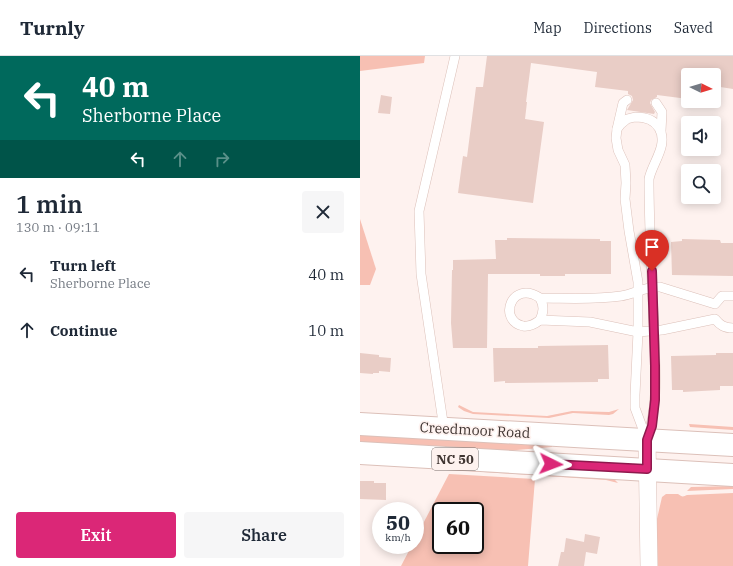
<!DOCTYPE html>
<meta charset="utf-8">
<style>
:root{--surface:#fff;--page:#f6f6f7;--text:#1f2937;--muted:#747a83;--line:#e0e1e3;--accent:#db2777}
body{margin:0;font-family:"IBM Plex Serif",serif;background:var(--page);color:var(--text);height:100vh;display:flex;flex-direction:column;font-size:15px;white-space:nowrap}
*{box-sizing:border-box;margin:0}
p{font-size:13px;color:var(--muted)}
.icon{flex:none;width:22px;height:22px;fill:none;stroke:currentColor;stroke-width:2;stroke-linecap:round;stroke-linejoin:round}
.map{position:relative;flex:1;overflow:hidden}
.drawer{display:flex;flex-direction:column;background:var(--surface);width:360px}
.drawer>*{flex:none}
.top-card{background:#00695c;color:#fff;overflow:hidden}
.needle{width:26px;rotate:95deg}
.tools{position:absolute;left:321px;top:12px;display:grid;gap:8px}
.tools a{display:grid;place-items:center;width:40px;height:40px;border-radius:4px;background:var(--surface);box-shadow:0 2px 10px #0003;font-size:20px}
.speed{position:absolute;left:12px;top:446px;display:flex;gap:8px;font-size:20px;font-weight:700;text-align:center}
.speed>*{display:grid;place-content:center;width:52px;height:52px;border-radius:50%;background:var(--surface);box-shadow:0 2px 10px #0003;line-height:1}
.speed small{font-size:10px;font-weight:400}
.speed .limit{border:2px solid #111;border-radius:6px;background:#fff;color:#111}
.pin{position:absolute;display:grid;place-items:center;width:34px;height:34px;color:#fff;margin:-41px -17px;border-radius:50% 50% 50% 0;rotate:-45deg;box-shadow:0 0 4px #0007}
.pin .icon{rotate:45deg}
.me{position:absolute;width:44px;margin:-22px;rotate:93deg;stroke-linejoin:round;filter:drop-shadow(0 0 3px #0008)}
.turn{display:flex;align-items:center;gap:14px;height:84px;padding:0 16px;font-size:18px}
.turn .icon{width:52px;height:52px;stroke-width:2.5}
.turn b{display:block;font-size:28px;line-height:34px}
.lanes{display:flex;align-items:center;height:38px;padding:0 16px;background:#0003;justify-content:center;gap:20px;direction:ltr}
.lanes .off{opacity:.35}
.round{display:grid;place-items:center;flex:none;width:42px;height:42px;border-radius:4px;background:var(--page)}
.summary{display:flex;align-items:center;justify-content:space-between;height:68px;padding:0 16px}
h1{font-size:24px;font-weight:600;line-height:30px}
.primary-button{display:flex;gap:8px;margin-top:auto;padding:8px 16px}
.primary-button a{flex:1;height:46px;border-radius:4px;background:var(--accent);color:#fff;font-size:16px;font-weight:600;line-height:46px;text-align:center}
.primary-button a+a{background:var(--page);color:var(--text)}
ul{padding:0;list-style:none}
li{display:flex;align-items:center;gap:12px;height:56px;padding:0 16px}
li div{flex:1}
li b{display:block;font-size:15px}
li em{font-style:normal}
header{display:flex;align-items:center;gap:24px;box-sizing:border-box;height:56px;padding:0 20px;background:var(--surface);border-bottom:1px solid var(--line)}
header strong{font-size:19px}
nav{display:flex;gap:22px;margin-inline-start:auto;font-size:14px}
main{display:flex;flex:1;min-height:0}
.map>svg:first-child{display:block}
.green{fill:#f7c0b3;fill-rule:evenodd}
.building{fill:#e9cdc6}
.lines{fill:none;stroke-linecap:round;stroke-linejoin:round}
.lane-casing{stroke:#dcc0b9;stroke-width:10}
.street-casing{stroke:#dcc0b9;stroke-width:18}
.primary-casing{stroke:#dcc0b9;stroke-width:24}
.lane{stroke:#fff;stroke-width:9}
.street{stroke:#fff;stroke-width:17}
.primary{stroke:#fff;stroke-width:22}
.route-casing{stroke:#8e194d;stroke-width:10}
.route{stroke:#db2777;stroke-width:7}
.labels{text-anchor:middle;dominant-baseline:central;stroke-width:3.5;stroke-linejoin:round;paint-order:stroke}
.shield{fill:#fef2ef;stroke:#786d6a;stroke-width:1}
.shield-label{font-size:13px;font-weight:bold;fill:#3f3431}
.street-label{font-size:14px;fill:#3f3431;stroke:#fef2ef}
</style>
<header>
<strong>Turnly</strong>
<nav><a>Map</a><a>Directions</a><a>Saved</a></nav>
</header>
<main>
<section class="drawer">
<div class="top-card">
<div class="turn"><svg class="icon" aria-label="left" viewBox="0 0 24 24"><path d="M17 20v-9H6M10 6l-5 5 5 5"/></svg><div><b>40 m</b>Sherborne Place</div></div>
<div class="lanes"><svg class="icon" aria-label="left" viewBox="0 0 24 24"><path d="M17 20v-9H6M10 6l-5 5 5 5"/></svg><svg class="icon off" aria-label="ahead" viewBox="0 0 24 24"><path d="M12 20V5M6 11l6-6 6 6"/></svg><svg class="icon off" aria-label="right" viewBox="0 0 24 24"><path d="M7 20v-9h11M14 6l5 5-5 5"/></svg></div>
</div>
<div class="summary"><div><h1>1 min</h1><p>130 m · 09:11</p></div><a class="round"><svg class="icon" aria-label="close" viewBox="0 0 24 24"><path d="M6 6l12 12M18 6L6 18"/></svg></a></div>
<ul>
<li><svg class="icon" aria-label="left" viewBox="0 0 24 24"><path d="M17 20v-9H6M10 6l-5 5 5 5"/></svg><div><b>Turn left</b><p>Sherborne Place</p></div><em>40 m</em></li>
<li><svg class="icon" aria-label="ahead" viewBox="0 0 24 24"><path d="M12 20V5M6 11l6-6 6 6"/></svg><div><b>Continue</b></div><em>10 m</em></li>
</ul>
<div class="primary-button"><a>Exit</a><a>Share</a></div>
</section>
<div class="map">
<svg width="373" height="510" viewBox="0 0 373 510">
<rect width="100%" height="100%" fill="#fef2ef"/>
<g class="green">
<polygon points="0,0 65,0 64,7 0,15"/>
<polygon points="0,163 16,213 10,229 0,229"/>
<polygon points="99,349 113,356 187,360 212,355 249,356 259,353 253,358 249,359 213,357 189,362 113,358 104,355 98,351"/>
<polygon points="329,368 373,371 373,374 330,371"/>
<polygon points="0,376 192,387 192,391 120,397 0,390"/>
<polygon points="93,412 254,423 258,427 246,424 93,414"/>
<path d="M 89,418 L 175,423 L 168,510 L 41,510 L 52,489 L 55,489 L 55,483 ZM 81,455 L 115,455 L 115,489 L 81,489 Z"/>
<polygon points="373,430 373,433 327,435 331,431"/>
<path d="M 373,437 L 373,510 L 294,510 L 294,476 L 302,441 L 306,438 L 318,438 C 322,441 323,441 327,439 Z"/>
</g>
<g class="building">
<polygon points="127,0 373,0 373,33 354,30 354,19 328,19 328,43 297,39 297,41 291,44 290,47 295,56 294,58 267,54 273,44 272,40 268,38 268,35 235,31 237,16 171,7 166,46 167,46 165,63 184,66 173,147 98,137 103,100 107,101 116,31 123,31"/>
<polygon points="21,39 32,41 30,58 18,57"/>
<polygon points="147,182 240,183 240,185 251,185 251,218 205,218 205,220 180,220 180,218 128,218 127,292 93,292 91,267 92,214 93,214 93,204 136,203 135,184 147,184"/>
<polygon points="322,183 360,184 361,187 373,187 373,220 312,219 311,186 322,185"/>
<polygon points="248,289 249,323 238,323 238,326 145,327 145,325 134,326 133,292 178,292 178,290"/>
<polygon points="0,297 19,299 19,301 31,302 30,316 19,315 19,317 13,317 13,318 0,317"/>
<polygon points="356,297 373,297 373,330 360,330 360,334 323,336 323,334 312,334 311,300 356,299"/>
<polygon points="0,425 14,425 14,427 26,427 26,444 0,443"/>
<polygon points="225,478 240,481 237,498 226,496 224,510 198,510 201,496 204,496 206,482 224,486"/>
</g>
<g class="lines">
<g class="lane-casing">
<g id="lane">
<polyline points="296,47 302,56 301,75"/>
<path d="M 275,61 C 284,61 294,63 299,72 C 309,89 292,107 289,123 C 289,173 292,223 294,273 C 295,311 299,348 287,384 L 275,352 L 275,339 L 278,276 L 278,226 L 269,175 L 265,143 L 266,127 L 265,109 L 258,94 L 256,82 L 257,73 L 261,68 L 267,63 Z"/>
<polyline points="257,73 263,47 267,44"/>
<path d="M 373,240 L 362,240 L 355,248 L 300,231 C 286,230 274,238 261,240 C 234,244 206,242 180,242 C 152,223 137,264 163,270 C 170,271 175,268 180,264 L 230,266 L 278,276 L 302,274 L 355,263 C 360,269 364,272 373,272"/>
<path d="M 180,242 C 184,250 184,255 180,264"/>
<polyline points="84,373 61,218 59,155 95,0"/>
</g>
</g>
<g class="street-casing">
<polyline id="street" points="287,384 289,510"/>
</g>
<g class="primary-casing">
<g id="primary">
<polyline points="0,368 373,389"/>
<polyline points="0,397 373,419"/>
</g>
</g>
<use href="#lane" class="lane"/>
<use href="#street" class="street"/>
<use href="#primary" class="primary"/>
</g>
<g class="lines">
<g class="route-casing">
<polyline id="route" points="191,408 287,413 287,384 292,370 295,344 295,310 292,215"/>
</g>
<use href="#route" class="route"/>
</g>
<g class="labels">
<rect class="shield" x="72" y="392" width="46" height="22" rx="3"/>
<g class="shield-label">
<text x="95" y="403">NC 50</text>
</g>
<g class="street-label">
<text transform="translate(115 374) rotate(3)">Creedmoor Road</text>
</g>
</g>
</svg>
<div class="tools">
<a><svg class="needle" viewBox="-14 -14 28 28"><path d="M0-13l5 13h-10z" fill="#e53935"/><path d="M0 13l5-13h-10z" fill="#747a83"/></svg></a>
<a><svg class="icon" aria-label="sound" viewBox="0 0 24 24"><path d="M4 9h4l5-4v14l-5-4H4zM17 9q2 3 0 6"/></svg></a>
<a><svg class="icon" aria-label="search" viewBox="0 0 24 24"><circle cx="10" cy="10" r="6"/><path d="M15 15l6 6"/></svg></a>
</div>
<div class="speed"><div>50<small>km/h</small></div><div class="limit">60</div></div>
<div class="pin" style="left:292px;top:215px;background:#d93025"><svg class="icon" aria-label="arrive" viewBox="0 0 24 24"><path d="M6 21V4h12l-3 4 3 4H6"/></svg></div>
<svg class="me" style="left:191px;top:408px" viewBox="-20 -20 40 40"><path d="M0-17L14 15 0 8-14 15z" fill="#db2777" stroke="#fff" stroke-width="4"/></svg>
</div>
</main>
